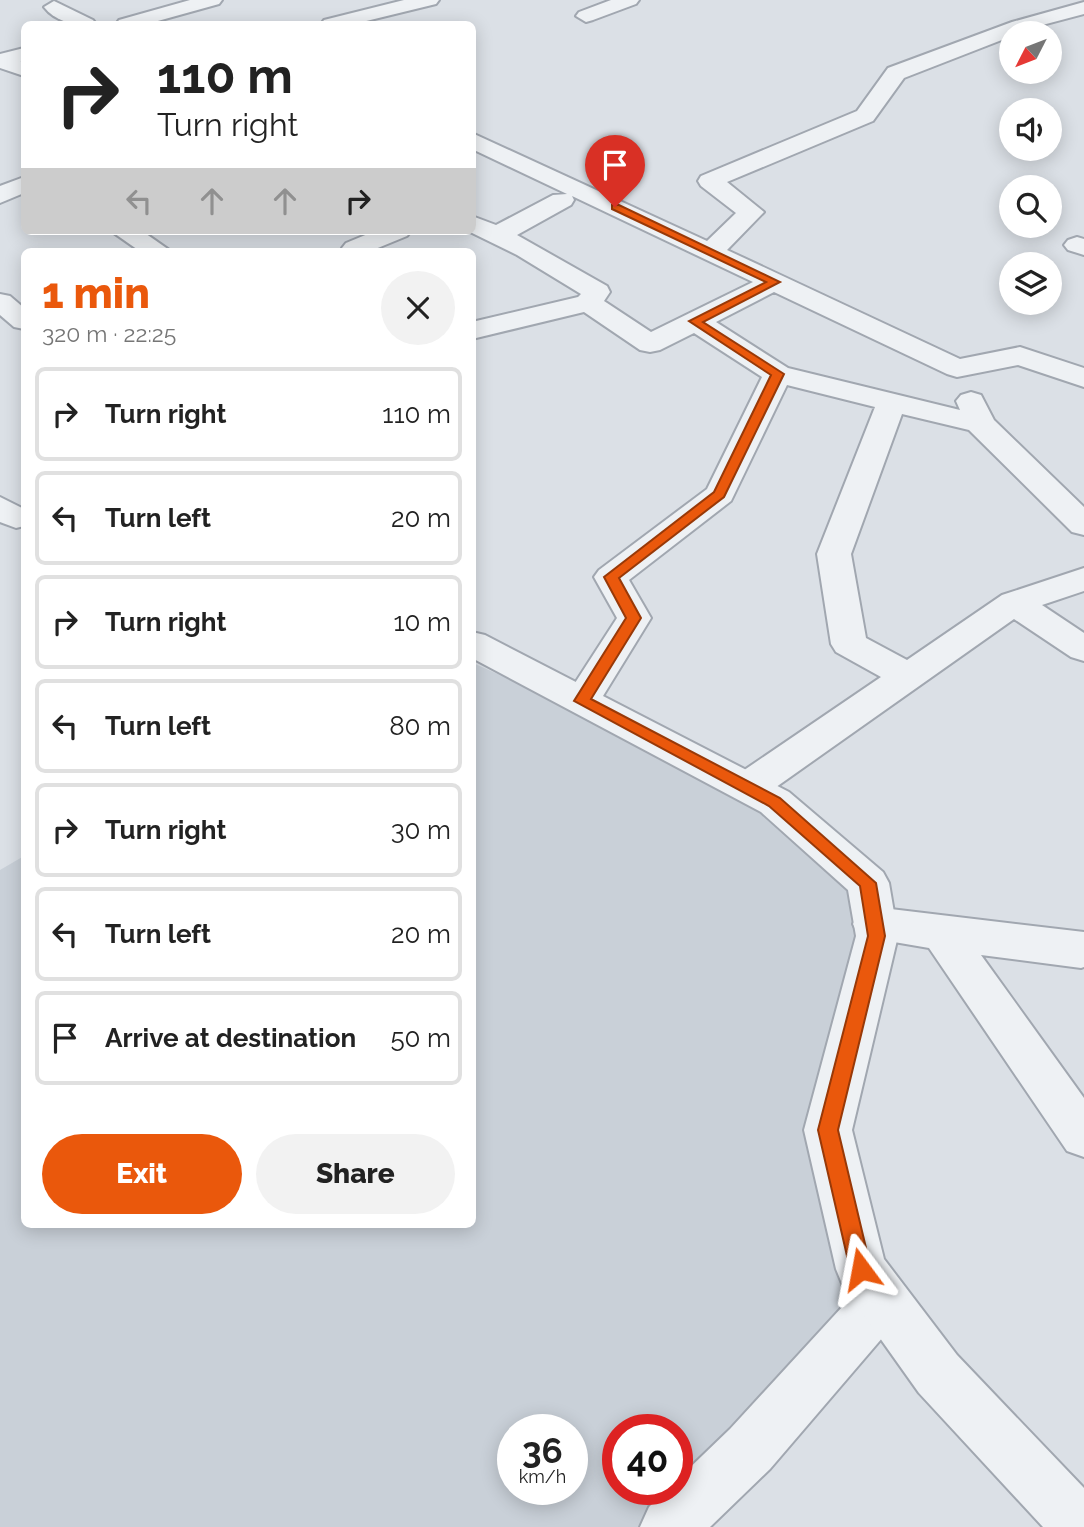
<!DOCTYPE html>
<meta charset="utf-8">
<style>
:root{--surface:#fff;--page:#f2f2f2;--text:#222;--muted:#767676;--line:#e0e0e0;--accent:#ea580c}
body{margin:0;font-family:Raleway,sans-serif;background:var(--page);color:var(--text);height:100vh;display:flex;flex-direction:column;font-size:26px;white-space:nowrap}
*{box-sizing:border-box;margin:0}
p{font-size:23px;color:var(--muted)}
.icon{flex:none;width:38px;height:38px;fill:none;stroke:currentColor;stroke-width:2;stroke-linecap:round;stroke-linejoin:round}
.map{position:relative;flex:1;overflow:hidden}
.details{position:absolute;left:21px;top:248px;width:455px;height:980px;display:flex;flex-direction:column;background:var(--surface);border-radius:10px;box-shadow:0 4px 18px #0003}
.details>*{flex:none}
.hud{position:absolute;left:21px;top:21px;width:455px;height:214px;border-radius:10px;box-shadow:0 4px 18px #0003;background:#fff;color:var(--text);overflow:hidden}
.needle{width:46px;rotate:228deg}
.controls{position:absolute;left:999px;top:21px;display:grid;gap:14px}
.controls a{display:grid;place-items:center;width:63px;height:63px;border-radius:50%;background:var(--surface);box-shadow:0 4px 18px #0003;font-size:35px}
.speed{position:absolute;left:497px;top:1414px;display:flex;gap:14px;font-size:35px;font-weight:700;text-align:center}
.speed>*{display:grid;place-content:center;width:91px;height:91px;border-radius:50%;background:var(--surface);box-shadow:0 4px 18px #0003;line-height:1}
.speed small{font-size:18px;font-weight:400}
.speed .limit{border:10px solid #d22;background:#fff;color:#111}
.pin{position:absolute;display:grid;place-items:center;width:60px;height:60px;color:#fff;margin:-72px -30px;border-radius:50% 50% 50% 0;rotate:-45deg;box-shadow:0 0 7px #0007}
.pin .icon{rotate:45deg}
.me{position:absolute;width:77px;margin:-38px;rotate:347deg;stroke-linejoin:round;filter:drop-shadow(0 0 5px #0008)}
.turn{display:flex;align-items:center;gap:24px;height:147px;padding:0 21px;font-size:32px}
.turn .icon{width:91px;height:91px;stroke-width:2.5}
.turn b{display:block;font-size:49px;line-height:60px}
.lanes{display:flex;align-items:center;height:66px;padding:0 21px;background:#0003;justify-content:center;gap:35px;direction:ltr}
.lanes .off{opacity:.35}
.round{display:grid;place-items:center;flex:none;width:74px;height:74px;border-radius:37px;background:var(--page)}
.head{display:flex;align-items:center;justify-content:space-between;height:119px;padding:0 21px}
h1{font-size:42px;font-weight:800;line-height:52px;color:var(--accent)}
.button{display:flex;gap:14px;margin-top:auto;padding:14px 21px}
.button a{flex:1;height:80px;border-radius:42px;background:var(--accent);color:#fff;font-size:28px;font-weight:800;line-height:80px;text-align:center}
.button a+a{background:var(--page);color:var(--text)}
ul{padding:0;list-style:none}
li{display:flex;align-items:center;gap:21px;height:94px;margin:0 14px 10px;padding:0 7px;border:4px solid var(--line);border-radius:10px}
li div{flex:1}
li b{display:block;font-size:26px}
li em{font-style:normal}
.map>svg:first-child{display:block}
.built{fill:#c9d0d8;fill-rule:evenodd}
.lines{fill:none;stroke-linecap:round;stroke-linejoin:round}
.minor-casing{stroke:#a1a7b0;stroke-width:4}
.tertiary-casing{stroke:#a1a7b0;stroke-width:4}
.minor{fill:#eef1f4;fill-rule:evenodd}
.tertiary{fill:#eef1f4;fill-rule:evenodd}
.route{fill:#ea580c;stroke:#983908;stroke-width:2}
</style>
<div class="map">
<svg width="1084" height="1527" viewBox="0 0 1084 1527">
<rect width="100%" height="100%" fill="#dbe0e6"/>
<path class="built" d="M 473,663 L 719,773 L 868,883 L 828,1130 L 883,1299 L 661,1527 L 0,1527 L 0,870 L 24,856 L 24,1225 L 472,1225 ZM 513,1430 L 572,1430 L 572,1489 L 513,1489 ZM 618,1430 L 677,1430 L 677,1489 L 618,1489 Z"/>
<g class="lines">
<g class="minor-casing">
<g id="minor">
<polygon points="190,0 222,0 219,4 147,24 116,24 119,20"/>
<polygon points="404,0 439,0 436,4 354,24 321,24 324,20"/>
<polygon points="611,0 639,0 636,4 593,20 586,22 576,16 579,12"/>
<path d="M 54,1 L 93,20 L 96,24 C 78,26 56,23 44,7 Z"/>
<path d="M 1084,2 L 1084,14 L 1012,33 L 1012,36 L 904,78 L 873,121 L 727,182 L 764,212 L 727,250 L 960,359 L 1020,347 L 1084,368 L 1084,387 L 1018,365 L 957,377 L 947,374 L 774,292 L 716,322 L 788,368 L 960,410 L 956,401 L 961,395 L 971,392 L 981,395 L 994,420 L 1084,507 L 1084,535 L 1072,532 L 969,430 L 902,414 L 851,554 L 866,638 L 907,660 L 1002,595 L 1084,568 L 1084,591 L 1042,605 L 1084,633 L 1084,661 L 1071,657 L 1014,619 L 762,797 L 748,801 L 734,797 L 728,787 L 734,777 L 881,677 L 836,652 L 831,644 L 817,554 L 875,407 L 787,385 L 731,501 L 629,580 L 651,618 L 595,709 L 582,713 L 569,709 L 564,700 L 617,618 L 594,577 L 599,570 L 707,489 L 762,377 L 694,333 L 660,350 L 650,352 L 640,350 L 584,312 L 472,339 L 472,322 L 578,297 L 581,294 L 517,255 L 468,231 L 472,231 L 472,216 L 496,225 L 553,195 L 567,194 L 472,149 L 472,133 L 707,241 L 736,213 L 701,186 L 698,181 L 701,176 L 857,111 L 888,68 L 1012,22 ZM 572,196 L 753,282 L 651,332 L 604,301 L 610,292 L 607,286 L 517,235 L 571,205 L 574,200 Z"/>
<polygon points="24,48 24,61 0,67 0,54"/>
<polygon points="24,177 24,193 0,203 0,186"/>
<polygon points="375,231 411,231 407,236 368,252 345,252 342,248 346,243"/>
<polygon points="1077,237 1084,239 1084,255 1068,250 1064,245 1068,240"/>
<polygon points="0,294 10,296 24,308 24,329 14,327 0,315"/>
<polygon points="0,497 24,509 24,526 16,528 0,522"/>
<polygon points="874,907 1084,932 1084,967 1081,968 981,955 1084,1098 1084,1157 1067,1151 929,948 859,936 853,924 859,912"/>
<polygon points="883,1275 901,1282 909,1299 901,1316 770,1469 710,1527 640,1527 649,1507 667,1489 677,1489 677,1480 730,1429 865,1282"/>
</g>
</g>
<g class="tertiary-casing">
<g id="tertiary">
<polygon points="0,55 24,63 24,76 0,68"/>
<polygon points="111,231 142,231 172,252 141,252"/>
<polygon points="472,632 485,635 789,792 883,872 889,883 898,936 852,1130 884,1259 957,1355 1084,1488 1084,1527 1043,1527 919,1393 843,1286 836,1269 804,1130 856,936 848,890 761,812 472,658"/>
</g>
</g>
<use href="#minor" class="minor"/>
<use href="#tertiary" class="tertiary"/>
</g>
<polygon class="route" points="612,205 619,205 780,282 703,322 784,374 724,497 619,578 641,618 591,699 780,798 876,883 885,936 838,1130 871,1269 868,1276 861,1278 853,1276 850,1269 818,1130 868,936 860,886 769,806 574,701 626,618 604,577 714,492 771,375 689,321 766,282 612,209"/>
</svg>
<div class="controls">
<a><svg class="needle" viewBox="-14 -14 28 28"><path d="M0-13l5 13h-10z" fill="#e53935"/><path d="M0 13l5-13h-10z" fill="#767676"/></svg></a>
<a><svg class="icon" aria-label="sound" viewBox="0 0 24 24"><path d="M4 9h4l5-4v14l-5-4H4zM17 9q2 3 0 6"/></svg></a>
<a><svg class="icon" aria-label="search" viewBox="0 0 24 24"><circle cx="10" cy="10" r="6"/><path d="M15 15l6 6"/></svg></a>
<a><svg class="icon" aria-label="layers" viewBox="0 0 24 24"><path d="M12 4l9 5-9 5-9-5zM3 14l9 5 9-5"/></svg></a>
</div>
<div class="speed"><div>36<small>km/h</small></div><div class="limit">40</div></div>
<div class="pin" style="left:615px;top:207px;background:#d93025"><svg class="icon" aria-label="arrive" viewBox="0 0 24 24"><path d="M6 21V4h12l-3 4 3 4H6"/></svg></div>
<svg class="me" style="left:861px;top:1269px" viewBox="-20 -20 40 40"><path d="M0-17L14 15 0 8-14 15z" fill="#ea580c" stroke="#fff" stroke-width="4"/></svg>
<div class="hud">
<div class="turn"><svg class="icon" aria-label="right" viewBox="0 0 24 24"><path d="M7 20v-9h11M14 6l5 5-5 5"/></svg><div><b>110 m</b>Turn right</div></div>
<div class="lanes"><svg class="icon off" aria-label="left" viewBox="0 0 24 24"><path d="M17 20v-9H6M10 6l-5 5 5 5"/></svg><svg class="icon off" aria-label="ahead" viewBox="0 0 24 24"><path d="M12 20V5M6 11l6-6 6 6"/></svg><svg class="icon off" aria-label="ahead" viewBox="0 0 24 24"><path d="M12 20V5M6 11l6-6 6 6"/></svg><svg class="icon" aria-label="right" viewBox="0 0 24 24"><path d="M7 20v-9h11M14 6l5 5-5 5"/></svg></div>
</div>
<section class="details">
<div class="head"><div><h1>1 min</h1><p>320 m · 22:25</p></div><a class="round"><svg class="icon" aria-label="close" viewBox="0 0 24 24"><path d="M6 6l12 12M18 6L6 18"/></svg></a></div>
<ul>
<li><svg class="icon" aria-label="right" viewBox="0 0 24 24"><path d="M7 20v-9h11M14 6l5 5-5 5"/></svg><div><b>Turn right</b></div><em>110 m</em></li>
<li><svg class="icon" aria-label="left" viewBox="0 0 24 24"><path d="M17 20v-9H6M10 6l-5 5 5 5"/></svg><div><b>Turn left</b></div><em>20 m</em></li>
<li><svg class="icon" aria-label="right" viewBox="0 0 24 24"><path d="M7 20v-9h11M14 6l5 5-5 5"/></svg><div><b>Turn right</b></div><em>10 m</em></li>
<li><svg class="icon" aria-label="left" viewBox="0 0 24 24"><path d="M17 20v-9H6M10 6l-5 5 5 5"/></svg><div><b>Turn left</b></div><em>80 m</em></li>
<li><svg class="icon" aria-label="right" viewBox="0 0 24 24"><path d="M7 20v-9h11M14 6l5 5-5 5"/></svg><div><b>Turn right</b></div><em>30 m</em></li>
<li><svg class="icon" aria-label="left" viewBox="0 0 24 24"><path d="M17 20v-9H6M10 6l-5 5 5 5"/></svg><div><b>Turn left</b></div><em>20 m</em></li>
<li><svg class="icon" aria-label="arrive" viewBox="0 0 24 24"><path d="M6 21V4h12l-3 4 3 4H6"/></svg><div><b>Arrive at destination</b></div><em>50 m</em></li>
</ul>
<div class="button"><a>Exit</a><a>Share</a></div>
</section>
</div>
